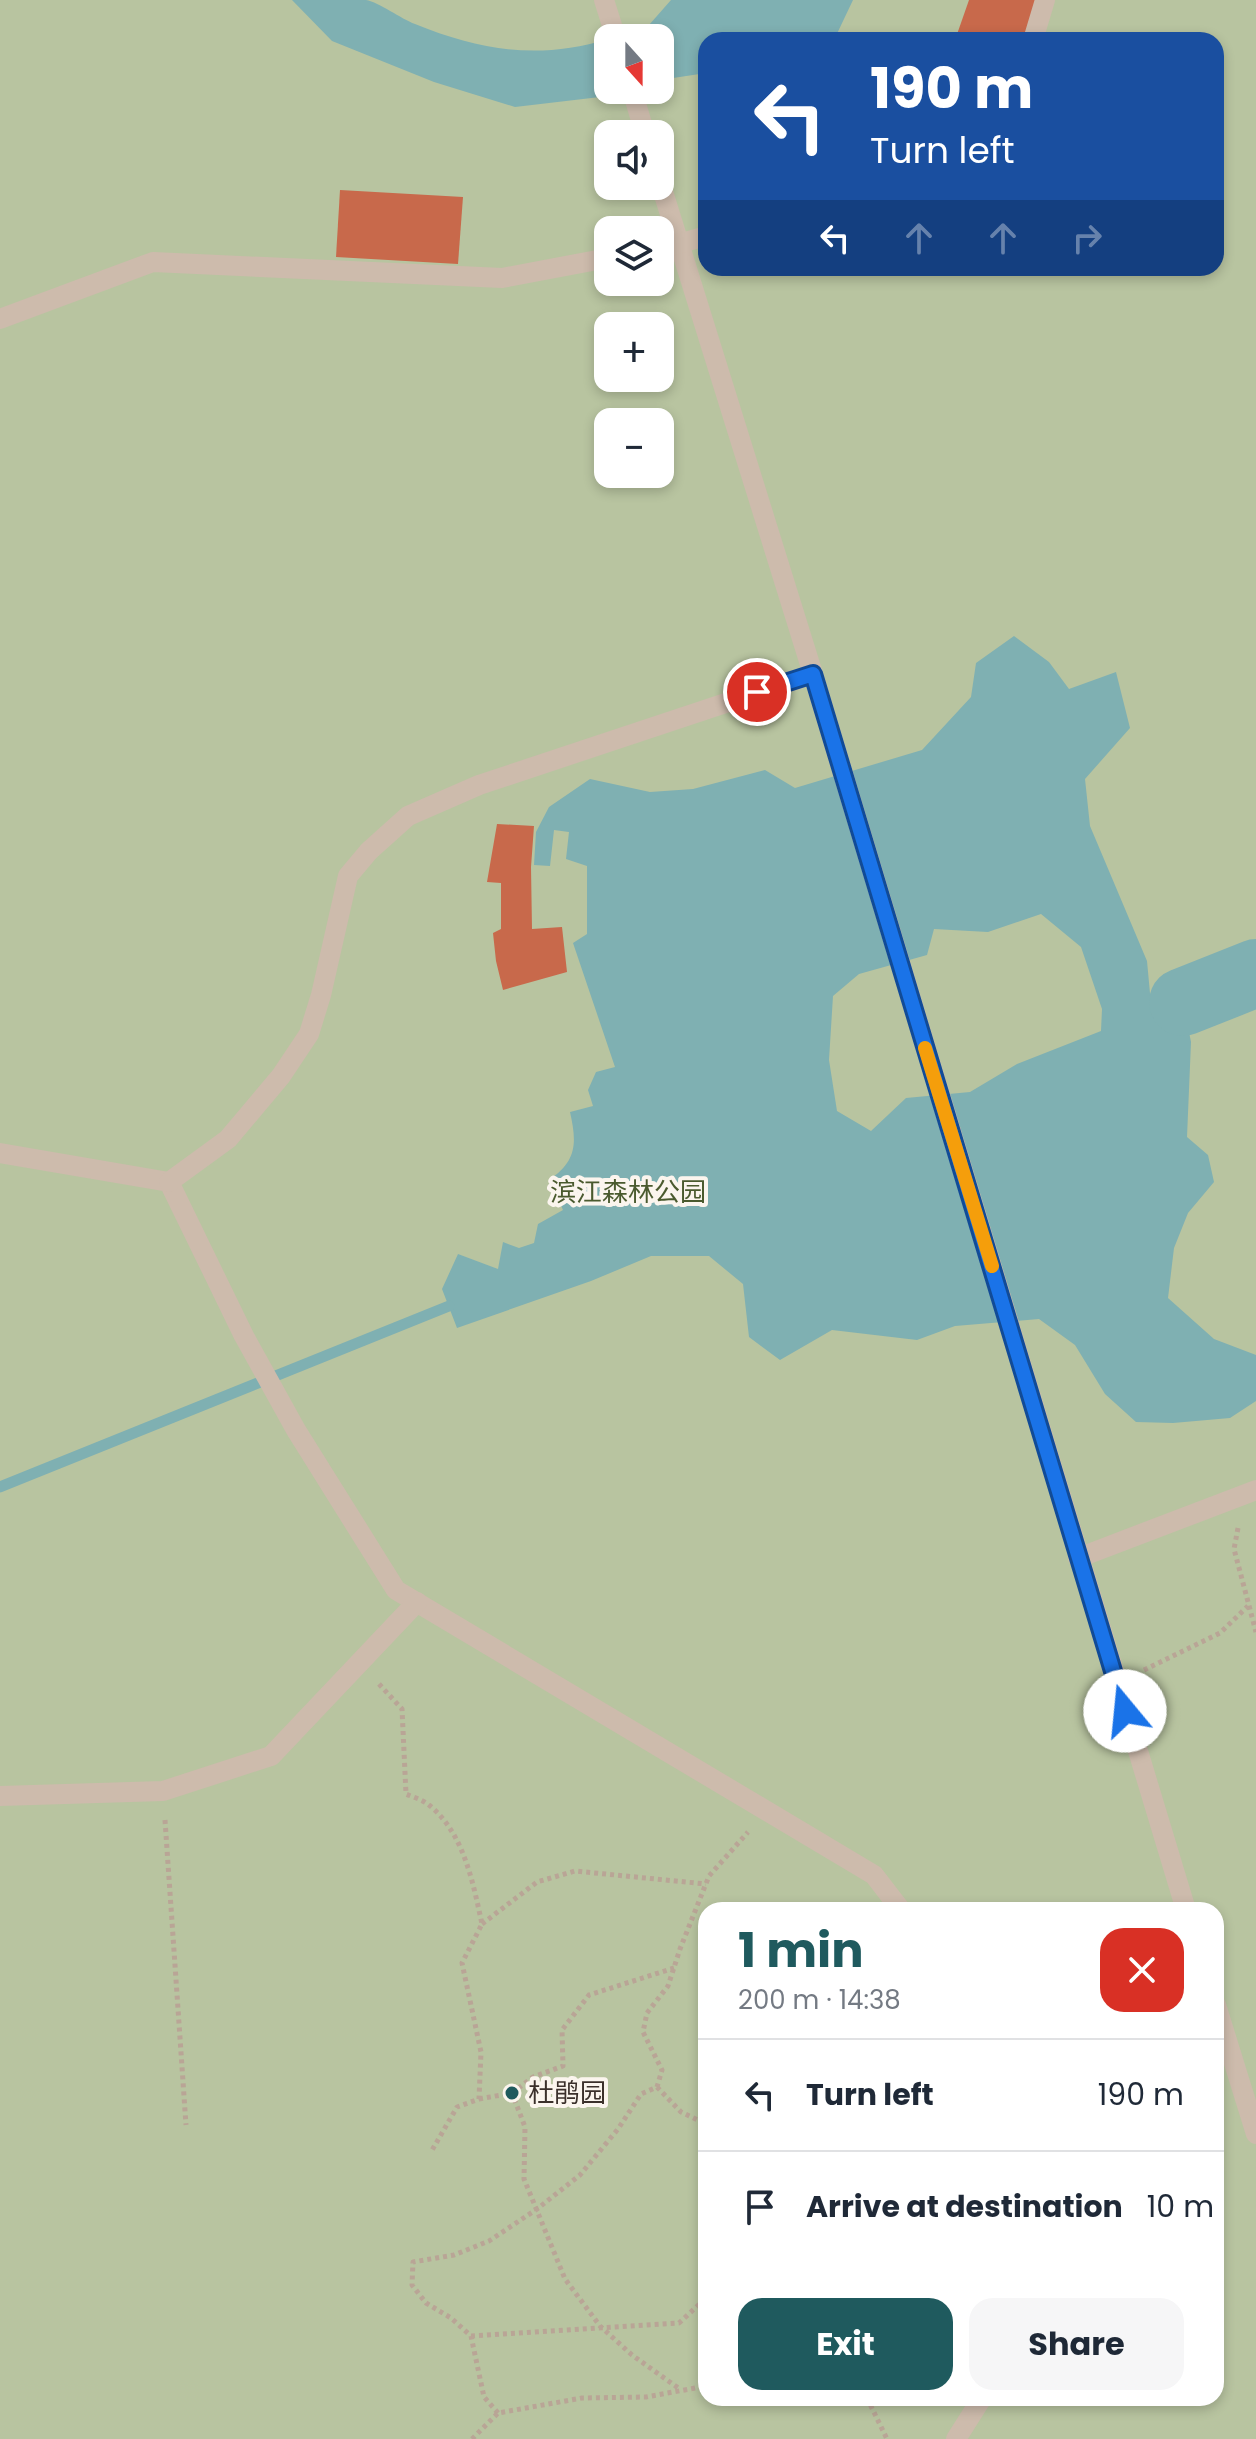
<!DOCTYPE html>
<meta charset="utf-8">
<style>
:root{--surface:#fff;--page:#f6f6f7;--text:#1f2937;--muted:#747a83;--line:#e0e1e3;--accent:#1f5a5e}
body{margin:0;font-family:Poppins,"Noto Sans SC",sans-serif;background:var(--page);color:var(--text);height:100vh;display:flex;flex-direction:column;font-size:30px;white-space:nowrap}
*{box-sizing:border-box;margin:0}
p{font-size:26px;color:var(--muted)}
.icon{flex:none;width:44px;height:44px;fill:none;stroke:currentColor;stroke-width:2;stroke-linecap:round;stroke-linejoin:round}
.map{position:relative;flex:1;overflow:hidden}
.details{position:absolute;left:698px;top:1902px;width:526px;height:504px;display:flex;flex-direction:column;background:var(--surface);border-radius:24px;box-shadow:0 4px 12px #0003}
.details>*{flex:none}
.top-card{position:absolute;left:698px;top:32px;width:526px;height:244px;border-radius:24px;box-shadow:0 4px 12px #0003;background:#1a4fa0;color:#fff;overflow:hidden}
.needle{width:52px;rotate:159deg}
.tools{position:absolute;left:594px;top:24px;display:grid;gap:16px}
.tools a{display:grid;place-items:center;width:80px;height:80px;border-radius:16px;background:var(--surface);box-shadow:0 4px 12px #0003;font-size:40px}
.pin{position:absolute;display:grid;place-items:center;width:68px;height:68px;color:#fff;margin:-34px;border:4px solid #fff;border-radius:50%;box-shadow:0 2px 8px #0007}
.me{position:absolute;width:88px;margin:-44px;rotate:343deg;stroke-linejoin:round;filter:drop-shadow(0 0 6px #0008)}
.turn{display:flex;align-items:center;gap:28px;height:168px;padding:0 40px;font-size:36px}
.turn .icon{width:104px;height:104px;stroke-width:2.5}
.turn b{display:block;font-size:56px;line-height:68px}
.lanes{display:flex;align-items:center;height:76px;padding:0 40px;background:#0003;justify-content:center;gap:40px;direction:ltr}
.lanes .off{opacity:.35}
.round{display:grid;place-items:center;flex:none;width:84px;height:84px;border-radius:24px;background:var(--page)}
.head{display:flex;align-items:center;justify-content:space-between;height:136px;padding:0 40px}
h1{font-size:48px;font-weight:700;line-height:60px;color:var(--accent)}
.cta{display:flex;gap:16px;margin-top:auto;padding:16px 40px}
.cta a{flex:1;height:92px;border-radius:24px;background:var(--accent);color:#fff;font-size:32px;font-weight:700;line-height:92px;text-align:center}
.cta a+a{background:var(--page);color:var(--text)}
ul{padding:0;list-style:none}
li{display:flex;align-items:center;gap:24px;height:112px;padding:0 40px;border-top:2px solid var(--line)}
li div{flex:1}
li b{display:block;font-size:30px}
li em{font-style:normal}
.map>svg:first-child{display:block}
.green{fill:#b8c4a0;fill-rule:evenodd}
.water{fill:#7fb0b2;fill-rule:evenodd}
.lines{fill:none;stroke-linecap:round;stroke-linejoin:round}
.stream{stroke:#7fb0b2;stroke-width:11}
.river{stroke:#7fb0b2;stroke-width:68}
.building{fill:#c8694b}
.path{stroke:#b9a596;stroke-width:5;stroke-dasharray:4 4;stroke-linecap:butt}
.minor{stroke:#cdbbac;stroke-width:20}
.route-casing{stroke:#114b97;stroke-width:20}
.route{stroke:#1a73e8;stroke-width:14}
.slow{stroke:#f59e0b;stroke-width:14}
.poi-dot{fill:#1f5a5e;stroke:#fbf5ee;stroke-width:3}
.labels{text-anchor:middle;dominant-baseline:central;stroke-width:8;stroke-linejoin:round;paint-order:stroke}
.park-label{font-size:26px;fill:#4a5a2e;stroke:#fbf5ee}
.poi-label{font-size:26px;fill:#3b302b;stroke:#fbf5ee;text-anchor:start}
</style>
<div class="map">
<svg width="1256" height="2439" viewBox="0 0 1256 2439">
<rect width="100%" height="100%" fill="#f4ebe1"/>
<path class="green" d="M 0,0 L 1256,0 L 1256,2439 L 0,2439 ZM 608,38 L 660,38 L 660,90 L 608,90 ZM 706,40 L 1216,40 L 1216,268 L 706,268 ZM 608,134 L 660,134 L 660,186 L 608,186 ZM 608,230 L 660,230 L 660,282 L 608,282 ZM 608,326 L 660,326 L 660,378 L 608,378 ZM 608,422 L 660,422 L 660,474 L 608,474 ZM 706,1910 L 1216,1910 L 1216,2398 L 706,2398 Z"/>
<g class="water">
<path d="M 292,0 C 315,0 342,0 366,0 C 379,2 401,19 415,24 C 481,51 540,60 608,39 L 608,90 L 624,90 L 600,97 L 515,107 L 434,82 L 332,41 Z"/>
<polygon points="671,0 853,0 834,40 706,40 706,73 660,80 660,38 610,38 649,25"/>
<path d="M 1014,636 L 1049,662 L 1069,689 L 1116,672 L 1130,728 L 1085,779 L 1090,826 L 1147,961 L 1151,1004 L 1183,1002 L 1191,1042 L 1187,1137 L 1208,1155 L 1214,1182 L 1188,1213 L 1174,1248 L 1168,1298 L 1214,1339 L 1256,1355 L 1256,1401 L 1230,1418 L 1173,1423 L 1136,1422 L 1105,1394 L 1075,1345 L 1039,1319 L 955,1326 L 917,1340 L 832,1330 L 780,1360 L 749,1337 L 743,1284 L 709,1256 L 651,1256 L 591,1281 L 457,1328 L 442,1289 L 458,1254 L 498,1269 L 503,1242 L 519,1248 L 534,1243 L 538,1224 L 563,1210 L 549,1180 C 577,1161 577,1143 570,1112 L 593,1106 L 588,1090 L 596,1072 L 615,1067 L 573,943 L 587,934 L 587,866 L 566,859 L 569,832 L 554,830 L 550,866 L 534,865 L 536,832 L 549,807 L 590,779 L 650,792 L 693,789 L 765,770 L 795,788 L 922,750 L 971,697 L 976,663 ZM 1041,914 L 1081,947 L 1102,1009 L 1101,1031 L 1017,1064 L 970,1092 L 906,1098 L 871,1131 L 837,1111 L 829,1060 L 833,996 L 859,974 L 927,955 L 934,929 L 988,932 Z"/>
</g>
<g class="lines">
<polyline class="stream" points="0,1487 449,1306"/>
<polyline class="river" points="1183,1002 1256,973"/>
</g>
<g class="building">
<polygon points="969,0 1037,0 1023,40 955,40"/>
<polygon points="340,190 463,197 458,264 336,257"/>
<polygon points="497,824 534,826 531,867 532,929 562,927 567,972 503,990 496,961 493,933 501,929 501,883 487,882"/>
</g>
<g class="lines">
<g class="path">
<polyline points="1238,1528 1234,1549 1256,1632"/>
<polyline points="1144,1670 1220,1633 1248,1606"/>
<path d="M 379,1684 L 402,1709 L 406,1794 C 413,1797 423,1800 429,1805 C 464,1833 473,1883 482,1924 L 462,1963 L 481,2052 L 479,2099 L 457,2107 L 431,2152"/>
<polyline points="165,1820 186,2125"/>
<polyline points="482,1924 537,1882 575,1871 706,1884"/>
<polyline points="657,2087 681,2112 706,2124"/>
<polyline points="512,2093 533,2077 563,2066 562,2030 589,1995 674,1968"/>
<polyline points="479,2099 512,2093 525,2127 524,2179 565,2279 600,2326 632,2355 681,2390"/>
<polyline points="471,2336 679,2323 706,2298"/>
<polyline points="867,2398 887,2439"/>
<polyline points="498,2413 484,2397 471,2336 451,2318 426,2303 412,2285 413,2262 454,2255 489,2241 537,2209 580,2175 618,2129 641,2094 657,2087 662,2070 643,2032 647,2013 668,1986 680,1949 709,1876 748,1832"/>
<polyline points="472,2439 498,2413 582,2398 646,2397 706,2386"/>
</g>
<g class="minor">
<polyline points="604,0 616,38"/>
<polyline points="1033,40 1045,0"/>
<polyline points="632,90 645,134"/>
<polyline points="660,182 813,674 1186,1910"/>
<polyline points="660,249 706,236"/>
<polyline points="0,319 153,262 502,278 608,258"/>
<polyline points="0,1153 169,1182 244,1336 296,1430 396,1590 874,1875 901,1910"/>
<polyline points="169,1182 228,1139 281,1076 309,1034 321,995 348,876 369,851 408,816 479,785 813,674"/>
<polyline points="1078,1558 1256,1490"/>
<polyline points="0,1796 163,1791 271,1756 417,1602"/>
<polyline points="1216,2005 1256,2134"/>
<polyline points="956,2439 982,2398"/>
</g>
</g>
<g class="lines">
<g class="route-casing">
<polyline id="route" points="757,692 813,674 1125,1711"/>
</g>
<use href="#route" class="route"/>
<polyline class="slow" points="925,1048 992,1266"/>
</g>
<circle class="poi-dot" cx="512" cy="2093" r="8"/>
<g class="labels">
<g class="park-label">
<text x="628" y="1192">滨江森林公园</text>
</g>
<g class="poi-label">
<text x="528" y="2093">杜鹃园</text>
</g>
</g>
</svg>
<div class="tools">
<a><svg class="needle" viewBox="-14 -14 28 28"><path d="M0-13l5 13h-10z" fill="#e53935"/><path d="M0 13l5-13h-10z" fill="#747a83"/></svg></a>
<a><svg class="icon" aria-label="sound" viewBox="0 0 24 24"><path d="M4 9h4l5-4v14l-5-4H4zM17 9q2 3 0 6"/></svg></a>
<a><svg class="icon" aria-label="layers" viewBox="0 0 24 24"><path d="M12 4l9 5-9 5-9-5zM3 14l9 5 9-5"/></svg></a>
<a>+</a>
<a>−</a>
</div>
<div class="pin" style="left:757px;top:692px;background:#d93025"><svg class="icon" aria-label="arrive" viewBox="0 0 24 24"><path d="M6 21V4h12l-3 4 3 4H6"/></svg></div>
<svg class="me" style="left:1125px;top:1711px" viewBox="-20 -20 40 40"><circle r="19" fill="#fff"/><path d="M0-13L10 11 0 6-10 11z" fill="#1a73e8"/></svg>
<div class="top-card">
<div class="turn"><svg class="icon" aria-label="left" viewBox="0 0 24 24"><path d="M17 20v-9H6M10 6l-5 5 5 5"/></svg><div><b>190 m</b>Turn left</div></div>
<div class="lanes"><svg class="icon" aria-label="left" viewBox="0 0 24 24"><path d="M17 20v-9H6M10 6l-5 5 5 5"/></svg><svg class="icon off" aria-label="ahead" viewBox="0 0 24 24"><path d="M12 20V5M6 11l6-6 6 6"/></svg><svg class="icon off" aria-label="ahead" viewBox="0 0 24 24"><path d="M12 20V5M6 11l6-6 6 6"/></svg><svg class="icon off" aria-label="right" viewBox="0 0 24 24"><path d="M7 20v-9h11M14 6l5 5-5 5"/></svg></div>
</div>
<section class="details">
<div class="head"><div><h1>1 min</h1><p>200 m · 14:38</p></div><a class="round" style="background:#d93025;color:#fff"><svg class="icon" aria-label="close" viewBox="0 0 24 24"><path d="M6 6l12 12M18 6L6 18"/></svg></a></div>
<ul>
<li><svg class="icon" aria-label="left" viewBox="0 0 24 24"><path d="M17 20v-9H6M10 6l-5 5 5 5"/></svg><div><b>Turn left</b></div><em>190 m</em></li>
<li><svg class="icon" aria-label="arrive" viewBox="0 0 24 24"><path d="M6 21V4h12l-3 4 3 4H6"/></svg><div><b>Arrive at destination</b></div><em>10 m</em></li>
</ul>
<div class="cta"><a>Exit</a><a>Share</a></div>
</section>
</div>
